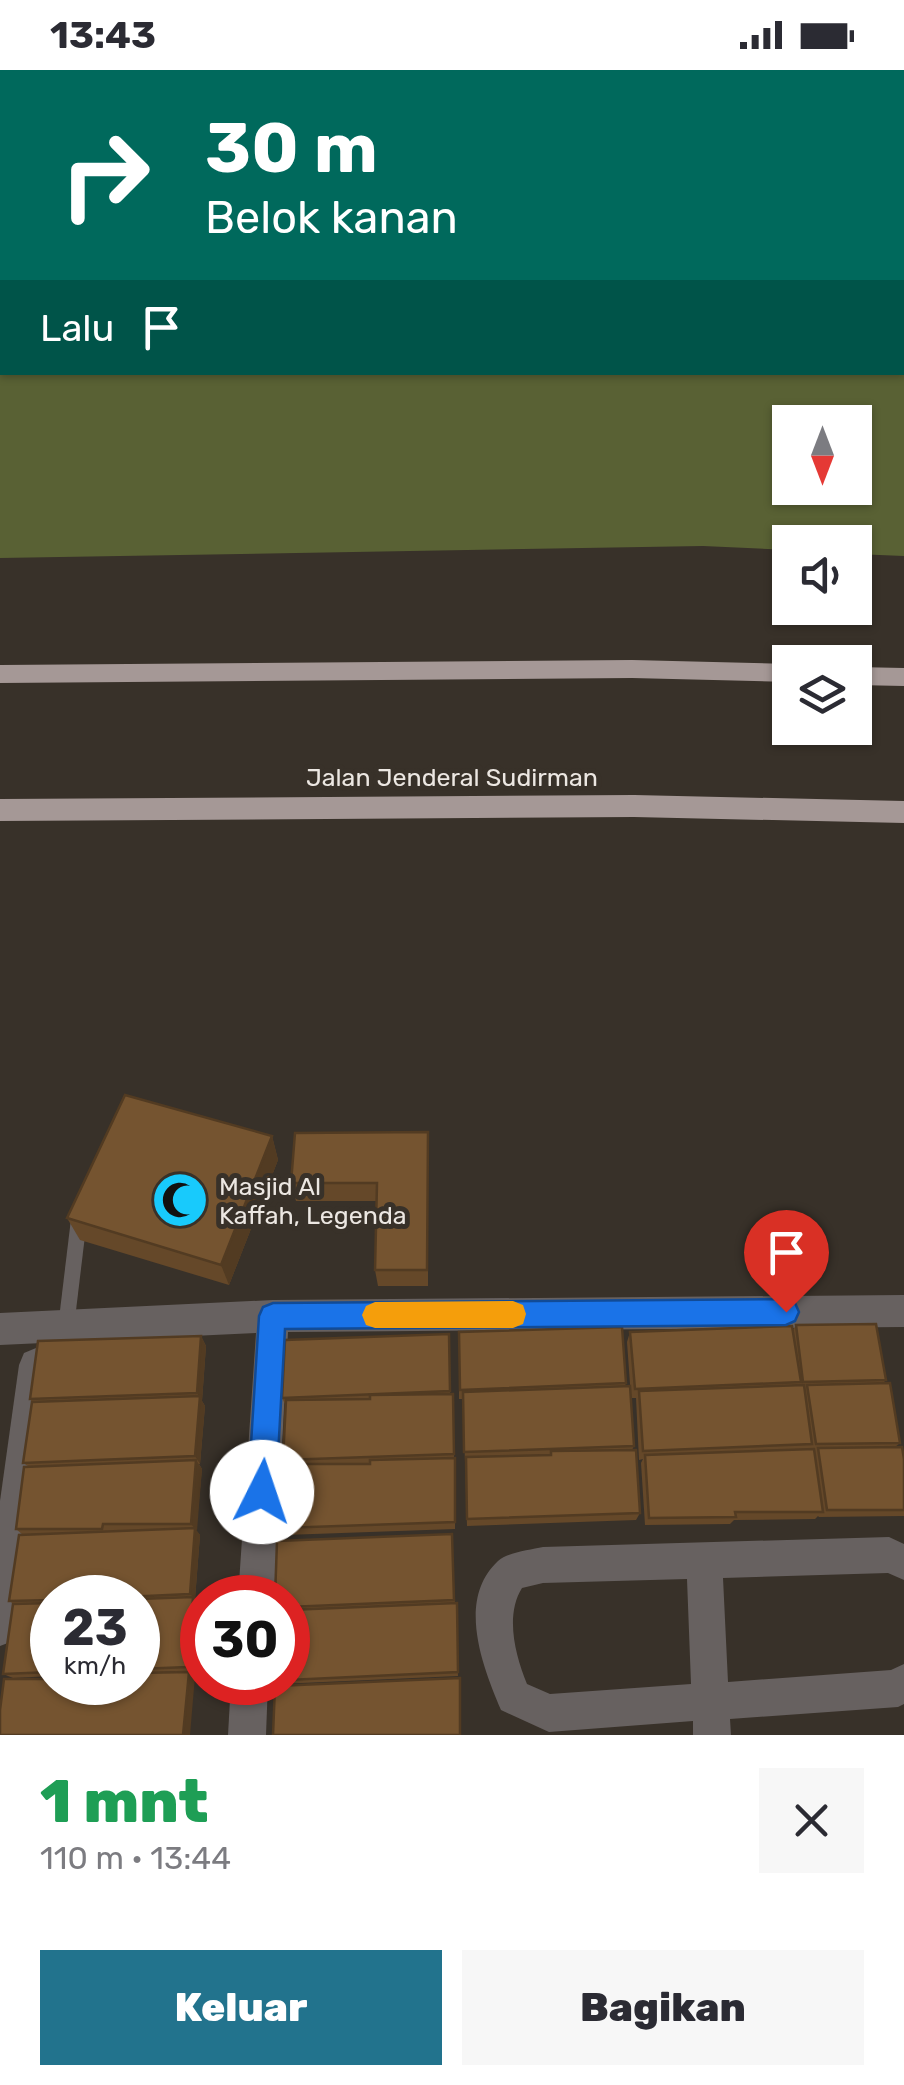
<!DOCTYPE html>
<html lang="id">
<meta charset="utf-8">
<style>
:root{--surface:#fff;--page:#f7f7f7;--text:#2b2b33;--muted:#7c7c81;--accent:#22738d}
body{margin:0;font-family:Rubik,sans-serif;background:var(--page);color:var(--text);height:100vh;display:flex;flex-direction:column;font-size:38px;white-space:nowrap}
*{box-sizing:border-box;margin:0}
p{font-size:32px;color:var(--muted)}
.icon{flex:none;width:55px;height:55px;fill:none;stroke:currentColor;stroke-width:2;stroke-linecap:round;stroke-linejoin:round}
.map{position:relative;height:1665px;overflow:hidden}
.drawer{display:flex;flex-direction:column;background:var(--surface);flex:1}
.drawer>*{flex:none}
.hud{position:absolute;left:0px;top:0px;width:905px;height:305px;box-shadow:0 2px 8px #0004;background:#00695c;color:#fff;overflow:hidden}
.needle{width:65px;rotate:180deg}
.controls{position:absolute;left:772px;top:335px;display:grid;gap:20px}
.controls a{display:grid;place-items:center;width:100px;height:100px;border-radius:0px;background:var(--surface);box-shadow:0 2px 8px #0004;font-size:50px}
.speed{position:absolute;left:30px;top:1505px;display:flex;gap:20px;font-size:50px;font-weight:700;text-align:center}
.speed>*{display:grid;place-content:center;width:130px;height:130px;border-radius:50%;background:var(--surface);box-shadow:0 2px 8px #0004;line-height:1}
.speed small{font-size:25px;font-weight:400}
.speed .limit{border:15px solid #d22;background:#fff;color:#111}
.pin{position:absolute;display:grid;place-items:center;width:85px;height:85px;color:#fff;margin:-102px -42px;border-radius:50% 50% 50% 0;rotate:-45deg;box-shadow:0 0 10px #0007}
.pin .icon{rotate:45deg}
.me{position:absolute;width:110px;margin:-55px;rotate:4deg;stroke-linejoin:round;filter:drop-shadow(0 0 8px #0008)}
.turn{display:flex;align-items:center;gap:35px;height:210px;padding:0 40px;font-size:45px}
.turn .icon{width:130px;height:130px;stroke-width:2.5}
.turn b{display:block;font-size:70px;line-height:85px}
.then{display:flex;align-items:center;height:95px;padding:0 40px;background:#0003;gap:20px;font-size:38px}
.round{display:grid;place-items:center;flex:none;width:105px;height:105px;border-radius:0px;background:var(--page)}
.head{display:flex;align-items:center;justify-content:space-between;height:170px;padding:0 40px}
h1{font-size:60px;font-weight:800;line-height:75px;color:#1e9e55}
.action{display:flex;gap:20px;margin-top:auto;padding:20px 40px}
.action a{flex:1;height:115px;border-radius:0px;background:var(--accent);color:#fff;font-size:40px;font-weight:800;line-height:115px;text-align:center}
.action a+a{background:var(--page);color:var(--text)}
.status{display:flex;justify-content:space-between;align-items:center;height:70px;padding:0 50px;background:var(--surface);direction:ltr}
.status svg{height:28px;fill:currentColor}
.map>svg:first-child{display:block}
.forest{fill:#596134;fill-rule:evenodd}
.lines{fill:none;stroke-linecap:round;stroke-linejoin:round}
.service{fill:#676160;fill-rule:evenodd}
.minor{fill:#676160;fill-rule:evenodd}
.trunk{fill:#a59896;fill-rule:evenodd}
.wall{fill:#654829}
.shaded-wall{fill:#523b22}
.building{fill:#755430;stroke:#523b22;stroke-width:2.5}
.route{fill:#1a73e8;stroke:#114b97;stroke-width:2.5}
.slow{fill:#f59e0b}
.labels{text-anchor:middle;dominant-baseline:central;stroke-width:10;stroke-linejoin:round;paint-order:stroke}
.street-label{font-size:25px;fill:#ece7e2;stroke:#383129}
.poi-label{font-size:25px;fill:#ece7e2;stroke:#383129;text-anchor:start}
</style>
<div class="status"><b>13:43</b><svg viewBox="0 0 49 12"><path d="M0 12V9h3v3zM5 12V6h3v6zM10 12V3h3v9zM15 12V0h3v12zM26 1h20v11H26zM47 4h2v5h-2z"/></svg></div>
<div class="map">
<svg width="904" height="1665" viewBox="0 0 904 1665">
<rect width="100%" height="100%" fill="#383129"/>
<path class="forest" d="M 0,0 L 904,0 L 904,486 L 855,484 L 855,472 L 790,472 L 790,480 L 703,476 L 0,488 ZM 2,2 L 902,2 L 902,302 L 2,302 ZM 790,352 L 855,352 L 855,418 L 790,418 Z"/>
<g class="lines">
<polygon class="service" points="79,1142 85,1144 87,1149 74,1257 72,1263 66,1265 60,1263 58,1257 71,1149 73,1144"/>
<g class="minor">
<rect x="0" y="116" width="2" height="12"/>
<rect x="902" y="225" width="2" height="14"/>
<polygon points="904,1225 904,1257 288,1262 274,1528 238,1528 256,1263 0,1275 0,1243 273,1230"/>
<polygon points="36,1278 48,1283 53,1295 18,1558 13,1571 0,1576 0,1431 19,1295 24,1283"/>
<path d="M 889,1467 L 904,1474 L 904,1510 L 888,1503 L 723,1508 L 728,1612 L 891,1600 L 904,1594 L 904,1634 L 898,1637 L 730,1649 L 731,1665 L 693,1665 L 693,1651 L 549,1662 L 501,1640 C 483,1597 456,1530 498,1491 C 508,1482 530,1480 543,1477 ZM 687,1509 L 691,1614 L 550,1624 L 527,1614 C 515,1585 505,1545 522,1518 L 543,1513 Z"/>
<polygon points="231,1612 268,1612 266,1665 228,1665"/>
</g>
<g class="trunk">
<polygon points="632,590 790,594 790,612 632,608 0,613 0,595"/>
<polygon points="855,597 904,598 904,616 855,615"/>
<polygon points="634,725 904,731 904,753 634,747 0,751 0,729"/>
</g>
</g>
<g class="wall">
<polygon points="428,1062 428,1216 378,1216 375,1200 377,1131 296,1131 291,1113"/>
<polygon points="272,1066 278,1090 229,1215 80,1170 67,1148"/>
<polygon points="796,1255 886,1310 883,1313 900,1373 895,1377 904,1389 904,1446 819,1447 818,1446 815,1449 734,1450 730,1454 645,1455 641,1393 643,1389 639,1390 636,1328 631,1328 627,1272 630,1262 793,1260"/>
<polygon points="459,1262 626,1313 625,1316 634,1376 632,1380 640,1443 636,1450 467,1456 463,1329 459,1329"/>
<polygon points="449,1264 450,1324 453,1324 454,1388 455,1388 455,1459 285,1465 281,1458 286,1336 282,1328"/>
<polygon points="201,1266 206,1276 202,1331 205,1336 200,1394 199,1394 202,1399 196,1461 200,1465 195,1529 199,1533 194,1601 157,1602 195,1606 138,1612 138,1528 52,1528 52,1606 13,1608 3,1604 14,1534 9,1531 23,1465 16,1459 28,1396 23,1393 32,1332 30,1329"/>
<polygon points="452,1464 458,1606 279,1614 277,1612 288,1612 288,1528"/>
</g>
<g class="shaded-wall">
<polygon points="272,1066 278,1090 229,1215 221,1195"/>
<polygon points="201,1266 206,1276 202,1331 205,1336 200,1394 195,1386 200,1328 197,1323"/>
<polygon points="196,1390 202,1399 197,1461 191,1454"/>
<polygon points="195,1458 200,1465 195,1529 199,1533 194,1601 188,1597 193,1527 190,1524"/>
<polygon points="189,1602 195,1606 190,1665 183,1665"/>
</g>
<g class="building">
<polygon points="125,1025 272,1066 221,1195 67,1148"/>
<polygon points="428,1062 427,1200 375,1200 377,1113 291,1113 295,1063"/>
<polygon points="876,1254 886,1310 803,1312 796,1255"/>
<polygon points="792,1256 801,1312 635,1319 630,1262"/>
<polygon points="622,1257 626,1313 460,1320 459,1262"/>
<polygon points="449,1264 450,1321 282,1328 285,1270"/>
<polygon points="201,1266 197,1323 30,1329 38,1271"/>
<polygon points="890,1313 900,1373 816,1374 807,1315"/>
<polygon points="804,1315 812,1374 643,1381 639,1321"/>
<polygon points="630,1316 634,1376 464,1382 463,1322"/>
<polygon points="453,1324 454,1384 283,1390 286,1330 370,1329 370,1325"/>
<polygon points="200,1326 195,1386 23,1393 32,1332"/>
<polygon points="902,1377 904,1389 904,1440 827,1440 818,1378"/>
<polygon points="814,1379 823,1442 735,1442 736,1447 649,1448 645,1385"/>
<polygon points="636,1380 640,1443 467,1449 466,1387 551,1385 551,1381"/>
<polygon points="455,1388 455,1452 281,1458 284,1394 370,1394 370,1390"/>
<polygon points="196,1390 191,1454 103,1454 102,1459 16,1459 24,1397"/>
<polygon points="195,1458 190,1524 103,1528 52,1528 52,1530 9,1531 19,1465"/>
<polygon points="452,1464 454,1530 288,1537 288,1528 275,1528 277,1471"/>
<polygon points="193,1527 188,1597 138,1599 138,1529"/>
<polygon points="52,1533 52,1602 3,1604 13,1534"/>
<polygon points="457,1533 458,1602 288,1610 288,1540"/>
<polygon points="189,1602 183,1665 0,1665 0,1640 4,1609 52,1609 52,1612 138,1612 138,1603"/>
<polygon points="460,1608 460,1665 273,1665 275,1616"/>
</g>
<polygon class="route" points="786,1229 795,1233 799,1242 795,1251 786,1255 285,1259 276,1422 272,1432 262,1436 252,1432 248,1422 259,1246 263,1237 273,1233"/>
<polygon class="slow" points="513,1231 523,1235 526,1244 523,1254 513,1258 375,1258 366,1255 362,1245 366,1236 375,1232"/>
<defs>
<g id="mosque-disc" transform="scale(2.875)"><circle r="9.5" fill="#18cafc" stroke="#383129"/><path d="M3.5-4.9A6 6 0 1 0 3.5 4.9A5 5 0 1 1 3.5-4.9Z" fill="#111"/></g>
</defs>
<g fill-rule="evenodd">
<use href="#mosque-disc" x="180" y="1130"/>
</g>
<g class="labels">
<g class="street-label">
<text x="452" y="707">Jalan Jenderal Sudirman</text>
</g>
<g class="poi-label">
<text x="219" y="1116">Masjid Al<tspan x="219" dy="29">Kaffah, Legenda</tspan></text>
</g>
</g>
</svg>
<div class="controls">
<a><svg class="needle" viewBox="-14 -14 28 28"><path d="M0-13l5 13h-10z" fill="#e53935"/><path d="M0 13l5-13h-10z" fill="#7c7c81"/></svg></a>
<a><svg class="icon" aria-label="sound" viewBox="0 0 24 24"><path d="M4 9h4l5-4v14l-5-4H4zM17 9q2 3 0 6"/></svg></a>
<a><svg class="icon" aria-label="layers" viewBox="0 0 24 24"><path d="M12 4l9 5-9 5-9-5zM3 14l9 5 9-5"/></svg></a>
</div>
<div class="speed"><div>23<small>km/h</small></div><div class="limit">30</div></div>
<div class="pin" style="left:786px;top:1242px;background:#d93025"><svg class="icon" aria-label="arrive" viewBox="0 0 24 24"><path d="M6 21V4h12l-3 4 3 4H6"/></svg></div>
<svg class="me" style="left:262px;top:1422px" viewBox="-20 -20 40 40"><circle r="19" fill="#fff"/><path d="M0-13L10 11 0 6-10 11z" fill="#1a73e8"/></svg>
<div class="hud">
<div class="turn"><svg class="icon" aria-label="right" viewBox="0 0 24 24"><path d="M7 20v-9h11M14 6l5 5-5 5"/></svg><div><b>30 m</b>Belok kanan</div></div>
<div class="then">Lalu<svg class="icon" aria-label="arrive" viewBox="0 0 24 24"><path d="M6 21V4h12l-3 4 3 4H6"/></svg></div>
</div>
</div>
<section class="drawer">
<div class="head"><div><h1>1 mnt</h1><p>110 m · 13:44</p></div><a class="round"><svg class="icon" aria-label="close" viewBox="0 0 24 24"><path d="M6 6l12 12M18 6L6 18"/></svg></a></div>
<div class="action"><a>Keluar</a><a>Bagikan</a></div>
</section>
